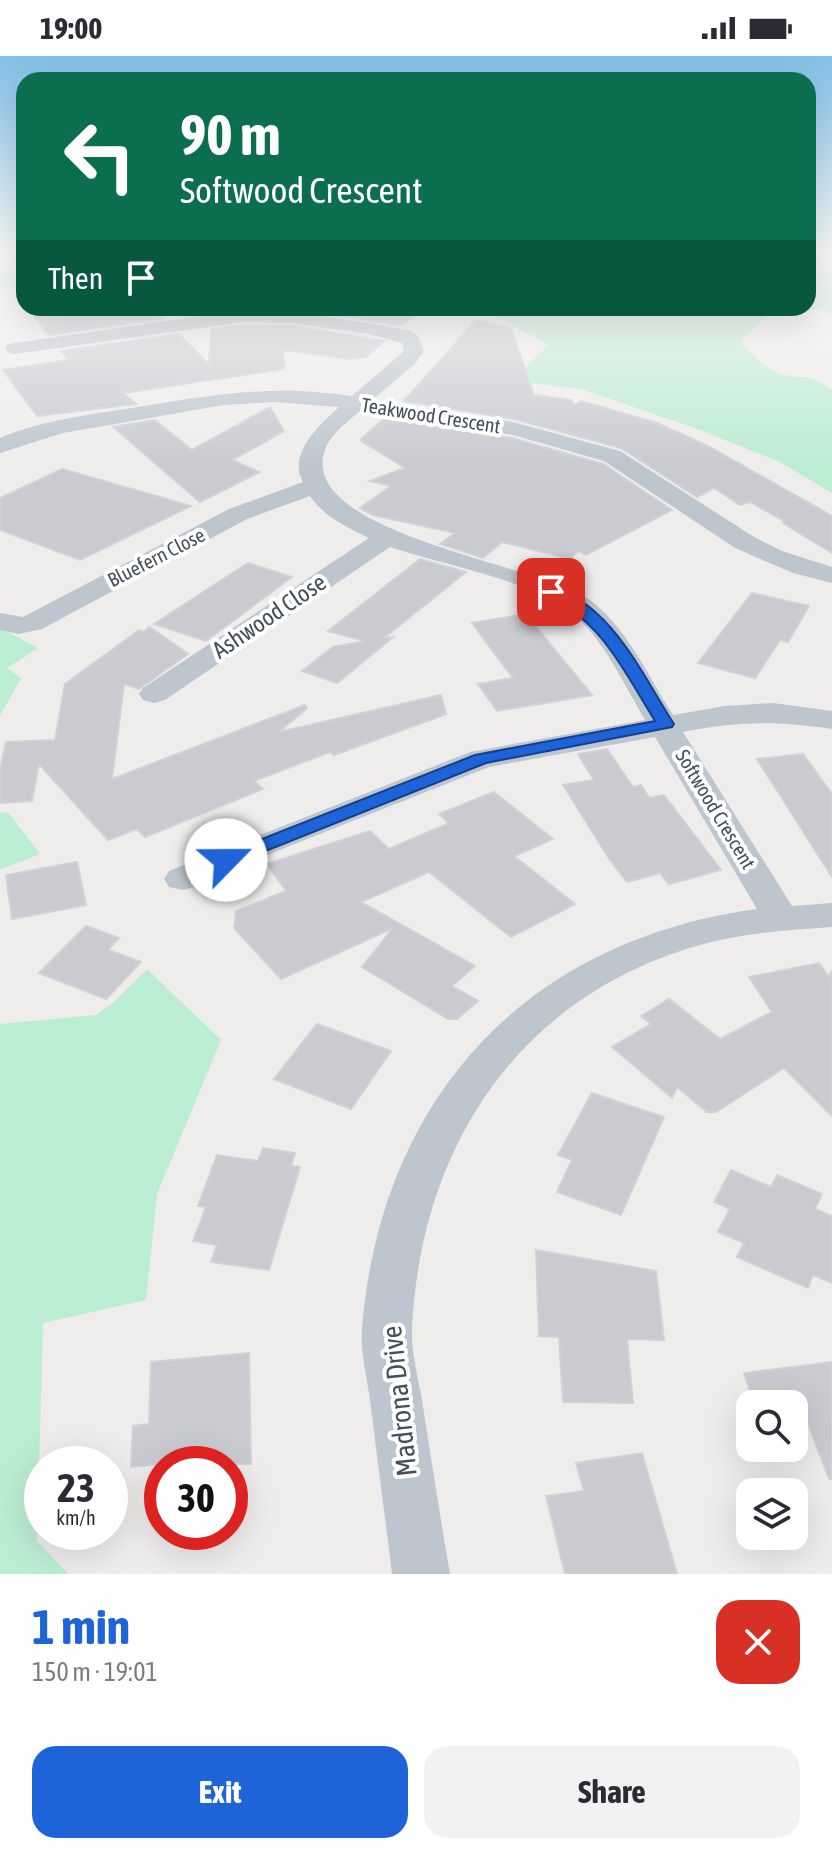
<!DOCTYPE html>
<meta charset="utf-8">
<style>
:root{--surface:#fff;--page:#f2f2f3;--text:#2b2b33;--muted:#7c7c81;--accent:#1e64d8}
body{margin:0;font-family:"Asap Condensed",sans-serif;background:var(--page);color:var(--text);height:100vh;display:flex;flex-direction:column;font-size:30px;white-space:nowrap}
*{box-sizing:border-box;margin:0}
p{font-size:26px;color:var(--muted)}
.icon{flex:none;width:44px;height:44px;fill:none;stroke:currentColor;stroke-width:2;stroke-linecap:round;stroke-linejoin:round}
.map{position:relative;height:1518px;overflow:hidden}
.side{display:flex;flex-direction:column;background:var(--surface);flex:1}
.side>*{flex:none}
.hud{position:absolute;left:16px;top:16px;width:800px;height:244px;border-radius:24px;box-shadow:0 8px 32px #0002;background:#0b6e4f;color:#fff;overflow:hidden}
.fabs{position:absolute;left:736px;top:1334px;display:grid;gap:16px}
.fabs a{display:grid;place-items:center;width:72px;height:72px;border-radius:16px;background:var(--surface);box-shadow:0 8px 32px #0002;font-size:40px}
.speed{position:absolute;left:24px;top:1390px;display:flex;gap:16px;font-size:40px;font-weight:700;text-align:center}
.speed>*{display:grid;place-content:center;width:104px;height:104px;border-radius:50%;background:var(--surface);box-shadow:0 8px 32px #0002;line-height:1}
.speed small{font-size:20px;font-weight:400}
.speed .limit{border:12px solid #d22;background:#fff;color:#111}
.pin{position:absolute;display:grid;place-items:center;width:68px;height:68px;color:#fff;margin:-34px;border-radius:16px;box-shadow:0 4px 12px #0006}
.me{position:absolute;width:88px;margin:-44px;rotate:67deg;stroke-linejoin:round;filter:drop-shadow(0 0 6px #0008)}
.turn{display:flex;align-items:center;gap:28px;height:168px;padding:0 32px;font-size:36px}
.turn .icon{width:104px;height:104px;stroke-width:2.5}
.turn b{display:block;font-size:56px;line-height:68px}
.then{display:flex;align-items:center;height:76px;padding:0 32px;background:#0003;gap:16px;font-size:30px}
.round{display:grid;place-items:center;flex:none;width:84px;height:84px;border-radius:24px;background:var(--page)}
.headline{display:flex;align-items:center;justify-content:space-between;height:136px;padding:0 32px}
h1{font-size:48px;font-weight:700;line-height:60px;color:var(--accent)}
.action{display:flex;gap:16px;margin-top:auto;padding:16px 32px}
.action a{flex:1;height:92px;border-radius:24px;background:var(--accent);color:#fff;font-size:32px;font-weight:700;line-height:92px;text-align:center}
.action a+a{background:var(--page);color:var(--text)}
.status{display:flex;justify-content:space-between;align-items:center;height:56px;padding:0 40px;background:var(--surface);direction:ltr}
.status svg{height:22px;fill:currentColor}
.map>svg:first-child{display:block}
.green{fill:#bbedd1}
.building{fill:#c9cbd1;stroke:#d0d2d8;stroke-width:2}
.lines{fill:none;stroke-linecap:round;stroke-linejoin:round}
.street{fill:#bdc6cf;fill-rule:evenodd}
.route{fill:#1e64d8;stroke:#14418c;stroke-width:2}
.labels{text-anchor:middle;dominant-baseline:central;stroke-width:8;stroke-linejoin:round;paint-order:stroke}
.far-street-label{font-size:20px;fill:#454f59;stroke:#fff}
.street-label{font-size:24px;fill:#454f59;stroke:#fff}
.near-street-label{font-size:28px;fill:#454f59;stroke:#fff}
</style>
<div class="status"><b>19:00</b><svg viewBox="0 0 49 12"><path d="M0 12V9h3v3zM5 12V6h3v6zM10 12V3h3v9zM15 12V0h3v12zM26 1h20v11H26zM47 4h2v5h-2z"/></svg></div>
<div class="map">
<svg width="832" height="1518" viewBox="0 0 832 1518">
<rect width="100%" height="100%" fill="#efecec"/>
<g class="green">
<polygon points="0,197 24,197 24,231 0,233"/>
<path d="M 808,197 L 832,197 L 832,259 L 824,253 L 766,260 L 740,285 C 752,298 767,315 786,319 C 812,325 805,314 832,334 L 832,437 L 780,406 L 692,371 L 581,333 L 512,325 L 549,288 C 523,276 502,262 475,252 L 808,252 Z"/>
<polygon points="0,572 38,592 7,612 21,622 0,660"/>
<polygon points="8,756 40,798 0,814 0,757"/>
<polygon points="147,913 221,984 157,1138 146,1244 43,1267 37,1485 68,1518 0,1518 0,968 96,959 113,947"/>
</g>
<g class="building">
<polygon points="28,252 153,252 164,262 49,279"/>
<polygon points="292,252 424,252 402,270"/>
<polygon points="476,264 511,272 534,339 571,344 575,349 581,345 657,367 708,390 832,460 832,497 783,467 784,465 750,446 740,449 714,432 697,441 621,392 514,363 404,345"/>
<polygon points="243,269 292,270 384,285 366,301 349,303 283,294 285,313 123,337 136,348 37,360 3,314 68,304 61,295 179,278 209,308 211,274"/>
<polygon points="270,351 284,375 232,404 259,416 200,446 113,371 155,364 192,394"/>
<polygon points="386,361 512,382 603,408 672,454 586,499 578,495 570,503 502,486 483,502 474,499 440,488 455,477 373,459 360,452 391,430 370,425 405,412 360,384"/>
<polygon points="62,413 191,450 80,504 0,474 0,442"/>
<polygon points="420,503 466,516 384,582 393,581 337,627 302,615 333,591 365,585 328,575"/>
<polygon points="248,507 292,521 206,585 154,568"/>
<polygon points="752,537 809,550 788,586 780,584 755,622 698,607"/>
<polygon points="520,559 528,561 592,639 497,655 478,628 513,622 472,567"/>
<polygon points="150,571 188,598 139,633 124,628 112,723 305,649 307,652 279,676 441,639 446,658 334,699 330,696 254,725 263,733 145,781 137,773 108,784 39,708 32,745 0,747 0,713 6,686 55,684 65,628 139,574 143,576"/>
<polygon points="607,693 633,731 641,729 649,742 664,739 721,814 669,828 660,817 627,826 610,804 563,729 594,724 578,698"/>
<polygon points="803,698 832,738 832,821 757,703"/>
<polygon points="494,736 553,783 514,800 575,848 511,881 429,816 361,846 475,910 452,930 478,945 457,963 448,963 362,911 393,872 281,923 234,872 236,855 286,835 267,808 370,775 389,793 449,767 439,758"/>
<polygon points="77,806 86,849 12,863 6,819"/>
<polygon points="86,870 119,882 108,894 141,906 106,943 39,917"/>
<polygon points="819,907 829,921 832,915 832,1060 784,1012 716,1056 707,1056 677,1031 672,1042 612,991 651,968 641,960 669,943 720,983 772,956 749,921"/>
<polygon points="317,968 391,995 351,1053 274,1023"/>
<polygon points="592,1037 664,1061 621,1159 557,1136 572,1104 558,1099"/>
<polygon points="263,1092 295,1097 291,1110 300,1111 269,1214 211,1206 217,1189 193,1185 206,1151 198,1150 217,1099 258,1105"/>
<polygon points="731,1114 771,1131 777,1119 822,1138 815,1153 832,1160 832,1227 813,1219 808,1232 737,1201 744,1187 718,1176 730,1153 714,1146"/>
<polygon points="536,1194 656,1215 664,1284 627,1283 633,1347 563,1346 559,1281 539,1280"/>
<polygon points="249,1297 251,1408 162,1408 131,1411 133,1370 149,1368 151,1306"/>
<polygon points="832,1306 832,1423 829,1423 805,1360 794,1362 794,1348 754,1348 744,1317"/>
<polygon points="642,1397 677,1518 565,1518 546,1440 584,1435 576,1407"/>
</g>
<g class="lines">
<path class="street" d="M 243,254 L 292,255 L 408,274 L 418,280 L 424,295 L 415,308 L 373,343 L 513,366 L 620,395 L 754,481 L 782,495 L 832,511 L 832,527 L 793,517 L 735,492 L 604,405 L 513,379 L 361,354 C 350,364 333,376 327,389 C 286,476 539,508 587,542 C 626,569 648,620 673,659 L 725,650 L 773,647 L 832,655 L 832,673 C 774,665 741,665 683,676 L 792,850 L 832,847 L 832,871 C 788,874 743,877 700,889 C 519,940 421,1090 412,1272 C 411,1296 418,1321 422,1344 C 431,1402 440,1460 450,1518 L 392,1518 C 385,1460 377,1402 370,1344 C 367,1321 360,1296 362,1272 C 381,1041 527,884 757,853 L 655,681 L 489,711 L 282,793 L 195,831 L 182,834 L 169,831 L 164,823 L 169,815 L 470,696 L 645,664 C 625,630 607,590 578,562 C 539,525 442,509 390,491 L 165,644 L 154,647 L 143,644 L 139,638 L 143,632 L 369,482 C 348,472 323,460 310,440 L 247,463 L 42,573 L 19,578 L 0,574 L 0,557 L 23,561 L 229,453 L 303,426 C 287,398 320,368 339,351 L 275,346 L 224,349 L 63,377 L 0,397 L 0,382 C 42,364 88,359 132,352 C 214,339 268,328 352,340 L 404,295 L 402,287 L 369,278 L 292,267 L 243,266 L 15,298 L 8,296 L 5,292 L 8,288 Z"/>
</g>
<linearGradient id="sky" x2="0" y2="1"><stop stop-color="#82bfe8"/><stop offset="0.48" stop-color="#f8f6f6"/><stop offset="1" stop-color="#f8f6f6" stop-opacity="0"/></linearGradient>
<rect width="832" height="410" fill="url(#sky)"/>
<path class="route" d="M 551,531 C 612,548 642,619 674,668 L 672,671 L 486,707 L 233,808 L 219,808 L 217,804 L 219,800 L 475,699 L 655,665 C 624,615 602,565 546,539 L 546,533 Z"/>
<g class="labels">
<g class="far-street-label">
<text transform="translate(431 359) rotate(9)">Teakwood Crescent</text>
<text transform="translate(156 501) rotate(-27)">Bluefern Close</text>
<text transform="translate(716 753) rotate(59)">Softwood Crescent</text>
</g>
<g class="street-label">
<text transform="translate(269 560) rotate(-34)">Ashwood Close</text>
</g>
<g class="near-street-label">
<text transform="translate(399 1345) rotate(-96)">Madrona Drive</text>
</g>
</g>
</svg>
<div class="fabs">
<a><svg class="icon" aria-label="search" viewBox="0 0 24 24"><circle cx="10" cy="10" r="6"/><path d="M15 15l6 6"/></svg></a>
<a><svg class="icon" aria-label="layers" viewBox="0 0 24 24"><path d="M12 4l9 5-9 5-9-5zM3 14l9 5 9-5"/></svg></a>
</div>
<div class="speed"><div>23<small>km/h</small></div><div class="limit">30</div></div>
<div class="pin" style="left:551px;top:536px;background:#d93025"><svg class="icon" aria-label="arrive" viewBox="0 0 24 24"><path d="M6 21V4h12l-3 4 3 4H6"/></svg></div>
<svg class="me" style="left:226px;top:804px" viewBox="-20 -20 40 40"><circle r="19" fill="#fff"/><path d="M0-13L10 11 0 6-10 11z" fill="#1e64d8"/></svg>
<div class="hud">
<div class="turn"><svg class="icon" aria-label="left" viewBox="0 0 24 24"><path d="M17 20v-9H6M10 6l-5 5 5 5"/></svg><div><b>90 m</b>Softwood Crescent</div></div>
<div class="then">Then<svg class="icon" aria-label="arrive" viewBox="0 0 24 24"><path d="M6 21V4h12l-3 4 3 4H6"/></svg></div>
</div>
</div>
<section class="side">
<div class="headline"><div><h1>1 min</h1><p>150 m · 19:01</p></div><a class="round" style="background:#d93025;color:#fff"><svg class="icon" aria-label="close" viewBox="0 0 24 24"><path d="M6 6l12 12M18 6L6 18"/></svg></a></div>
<div class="action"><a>Exit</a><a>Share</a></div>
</section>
